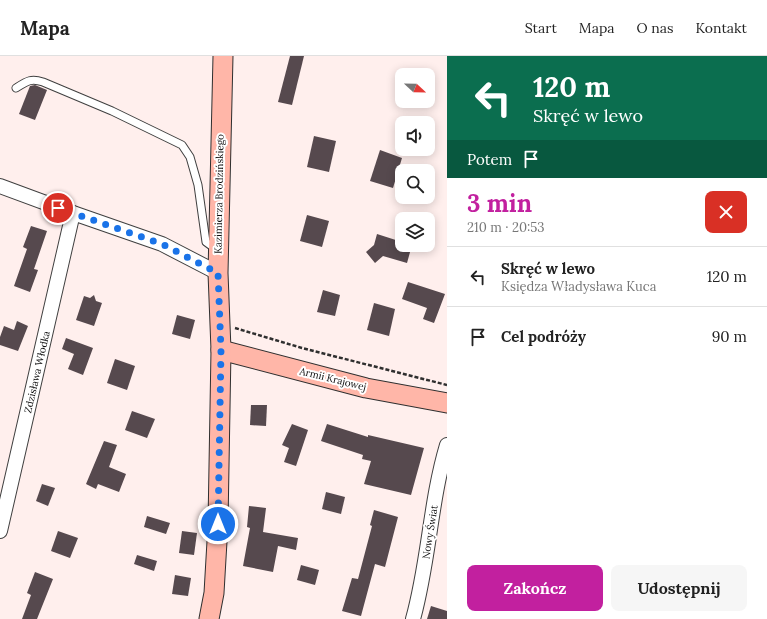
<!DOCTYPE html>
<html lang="pl">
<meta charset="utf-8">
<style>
:root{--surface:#fff;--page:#f6f6f6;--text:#222;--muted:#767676;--line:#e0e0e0;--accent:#c2209f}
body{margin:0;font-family:Lora,serif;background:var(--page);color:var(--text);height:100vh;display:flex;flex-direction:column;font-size:15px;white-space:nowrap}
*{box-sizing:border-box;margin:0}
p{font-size:13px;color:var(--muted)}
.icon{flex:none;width:22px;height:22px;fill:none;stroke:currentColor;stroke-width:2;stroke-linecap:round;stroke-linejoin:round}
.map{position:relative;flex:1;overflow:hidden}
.panel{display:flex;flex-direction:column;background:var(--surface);width:320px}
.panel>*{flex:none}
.guide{background:#0b6e4f;color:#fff;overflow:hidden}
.needle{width:26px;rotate:112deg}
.fabs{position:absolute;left:395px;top:12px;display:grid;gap:8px}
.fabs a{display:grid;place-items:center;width:40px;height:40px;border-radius:8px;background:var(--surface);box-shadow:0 2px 10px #0003;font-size:20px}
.pin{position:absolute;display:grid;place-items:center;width:34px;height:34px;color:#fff;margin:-17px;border:2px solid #fff;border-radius:50%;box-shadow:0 1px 4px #0007}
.me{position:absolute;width:44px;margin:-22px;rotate:0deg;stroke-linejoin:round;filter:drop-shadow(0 0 3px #0008)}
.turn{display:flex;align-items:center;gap:14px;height:84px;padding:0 20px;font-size:18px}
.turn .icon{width:52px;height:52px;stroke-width:2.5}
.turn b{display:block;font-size:28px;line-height:34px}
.then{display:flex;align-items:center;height:38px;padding:0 20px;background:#0003;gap:8px;font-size:15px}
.round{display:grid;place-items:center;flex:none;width:42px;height:42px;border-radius:8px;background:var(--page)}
.summary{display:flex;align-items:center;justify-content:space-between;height:68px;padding:0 20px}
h1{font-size:24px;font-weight:800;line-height:30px;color:var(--accent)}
.cta{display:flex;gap:8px;margin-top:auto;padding:8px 20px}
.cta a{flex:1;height:46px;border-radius:8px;background:var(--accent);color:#fff;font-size:16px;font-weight:800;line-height:46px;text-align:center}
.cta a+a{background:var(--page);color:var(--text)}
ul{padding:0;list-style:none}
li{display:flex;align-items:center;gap:12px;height:60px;padding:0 20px;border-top:1px solid var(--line)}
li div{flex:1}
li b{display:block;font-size:15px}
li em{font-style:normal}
header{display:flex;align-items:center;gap:24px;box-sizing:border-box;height:56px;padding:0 20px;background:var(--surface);border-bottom:1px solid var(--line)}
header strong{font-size:19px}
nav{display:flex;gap:22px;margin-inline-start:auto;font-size:14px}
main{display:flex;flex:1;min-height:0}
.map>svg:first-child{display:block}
.building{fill:#56494e}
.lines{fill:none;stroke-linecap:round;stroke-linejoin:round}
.service-casing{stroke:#404040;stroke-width:9}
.minor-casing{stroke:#404040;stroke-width:16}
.secondary-casing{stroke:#2f2f2f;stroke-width:21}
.path{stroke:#2f2f2f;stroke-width:2.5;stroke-dasharray:4 2;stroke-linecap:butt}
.service{stroke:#fff;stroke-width:7}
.minor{stroke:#fff;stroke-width:14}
.secondary{stroke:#ffb6a8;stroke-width:19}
.route{stroke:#1a73e8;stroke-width:7;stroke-dasharray:0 12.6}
.labels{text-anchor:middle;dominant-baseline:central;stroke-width:4;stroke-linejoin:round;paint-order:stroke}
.street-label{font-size:10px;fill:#0d0d0d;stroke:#fff}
</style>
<header>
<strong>Mapa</strong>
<nav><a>Start</a><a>Mapa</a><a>O nas</a><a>Kontakt</a></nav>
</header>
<main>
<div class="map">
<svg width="447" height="563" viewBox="0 0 447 563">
<rect width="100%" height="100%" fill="#ffefed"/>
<g class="building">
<polygon points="290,0 304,0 292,49 278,46"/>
<polygon points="35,29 47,34 35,64 19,58 30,30"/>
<polygon points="314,80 336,85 329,116 307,111"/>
<polygon points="380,94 402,102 393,132 370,125"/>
<polygon points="307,159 329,165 322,191 300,185"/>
<polygon points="31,170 47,175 34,213 38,214 30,236 14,230 27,193 23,191"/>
<polygon points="377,178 402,186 402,189 412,189 407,207 383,200 375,207 366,196 374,189"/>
<polygon points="408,226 445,238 434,267 423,263 427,252 402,243"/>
<polygon points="323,234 340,239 335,260 317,256"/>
<polygon points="94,239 96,245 102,247 94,270 76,264 84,240 90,242"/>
<polygon points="374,247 395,253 389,280 367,274"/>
<polygon points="177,259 195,264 190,283 172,278"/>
<polygon points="17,265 28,270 18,295 0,289 0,281 4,270 14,274"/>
<polygon points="66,282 93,292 83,319 68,313 74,298 62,293"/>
<polygon points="115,303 135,310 127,334 107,327"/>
<polygon points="251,349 267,349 266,370 250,369"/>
<polygon points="132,355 155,363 147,382 125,374"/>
<polygon points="292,368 308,374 296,410 284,406 289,392 282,389"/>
<polygon points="327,368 368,381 368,379 424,392 411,439 364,428 371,405 362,403 363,399 321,385"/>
<polygon points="104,385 117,389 109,411 126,418 119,436 98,428 96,433 86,428"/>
<polygon points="42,428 55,432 48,450 36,445"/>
<polygon points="326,436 345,441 341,458 322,453"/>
<polygon points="249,450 266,452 263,476 298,482 296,494 278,490 273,516 243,510 250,472 247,471"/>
<polygon points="374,454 398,461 385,511 375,508 361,560 342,555 352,522 358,523 372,470 370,469"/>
<polygon points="147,460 170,467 166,478 144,471"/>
<polygon points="58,475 78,482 70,502 51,495"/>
<polygon points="182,475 197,477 194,499 179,497"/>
<polygon points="137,499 157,505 154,515 134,508"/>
<polygon points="301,509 319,514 315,529 297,524"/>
<polygon points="35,516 53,523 37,563 22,563 31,539 27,537"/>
<polygon points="175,519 191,522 188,540 172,538"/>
<polygon points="431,550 447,555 447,563 427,563"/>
</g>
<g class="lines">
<g class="service-casing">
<path id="service" d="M 16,32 C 27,25 31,22 43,26 L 112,55 L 182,89 L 190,101 L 198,129 L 206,186 L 217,194"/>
</g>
<g class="minor-casing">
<g id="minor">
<polyline points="0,130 73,157 162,188 218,217"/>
<polyline points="0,475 73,157"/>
<path d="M 413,563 C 429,506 430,446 447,389"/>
</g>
</g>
<g class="secondary-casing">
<g id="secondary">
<polyline points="221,294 366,332 447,347"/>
<polyline points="209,563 214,537 218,468 221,294 218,217 223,0"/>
</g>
</g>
<polyline class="path" points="235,272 302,292 447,329"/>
<use href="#service" class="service"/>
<use href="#minor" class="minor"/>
<use href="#secondary" class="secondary"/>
</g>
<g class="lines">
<polyline class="route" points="58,152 162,188 218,217 221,294 218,468"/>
</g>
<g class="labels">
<g class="street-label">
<text transform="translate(219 138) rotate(-89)">Kazimierza Brodzińskiego</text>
<text transform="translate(37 316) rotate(-77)">Zdzisława Włodka</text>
<text transform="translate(333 323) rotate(14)">Armii Krajowej</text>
<text transform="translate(430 476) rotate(-81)">Nowy Świat</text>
</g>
</g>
</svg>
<div class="fabs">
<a><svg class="needle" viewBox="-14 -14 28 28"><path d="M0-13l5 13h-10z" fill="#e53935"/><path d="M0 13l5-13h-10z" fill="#767676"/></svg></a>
<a><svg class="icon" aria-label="sound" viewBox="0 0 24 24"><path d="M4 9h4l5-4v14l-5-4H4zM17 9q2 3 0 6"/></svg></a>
<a><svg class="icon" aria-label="search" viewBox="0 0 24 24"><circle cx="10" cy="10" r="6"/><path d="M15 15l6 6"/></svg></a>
<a><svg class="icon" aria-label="layers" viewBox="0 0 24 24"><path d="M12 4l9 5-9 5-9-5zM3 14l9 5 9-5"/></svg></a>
</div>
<div class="pin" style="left:58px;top:152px;background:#d93025"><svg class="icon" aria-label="arrive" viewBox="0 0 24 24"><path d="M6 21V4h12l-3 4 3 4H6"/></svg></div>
<svg class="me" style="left:218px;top:468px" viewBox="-20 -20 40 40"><circle r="17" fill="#1a73e8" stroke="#fff" stroke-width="3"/><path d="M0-11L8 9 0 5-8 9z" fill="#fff"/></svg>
</div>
<section class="panel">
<div class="guide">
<div class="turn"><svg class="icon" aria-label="left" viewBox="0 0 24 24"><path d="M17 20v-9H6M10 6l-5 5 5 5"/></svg><div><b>120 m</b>Skręć w lewo</div></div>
<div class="then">Potem<svg class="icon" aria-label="arrive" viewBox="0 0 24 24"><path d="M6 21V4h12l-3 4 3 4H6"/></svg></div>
</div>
<div class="summary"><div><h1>3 min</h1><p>210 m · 20:53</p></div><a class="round" style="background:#d93025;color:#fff"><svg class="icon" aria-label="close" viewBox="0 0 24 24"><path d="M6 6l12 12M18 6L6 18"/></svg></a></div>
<ul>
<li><svg class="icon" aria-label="left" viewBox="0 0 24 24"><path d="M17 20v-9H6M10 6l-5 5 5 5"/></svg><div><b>Skręć w lewo</b><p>Księdza Władysława Kuca</p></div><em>120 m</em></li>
<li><svg class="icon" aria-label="arrive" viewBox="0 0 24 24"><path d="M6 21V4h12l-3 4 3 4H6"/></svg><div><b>Cel podróży</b></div><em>90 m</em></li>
</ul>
<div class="cta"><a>Zakończ</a><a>Udostępnij</a></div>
</section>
</main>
